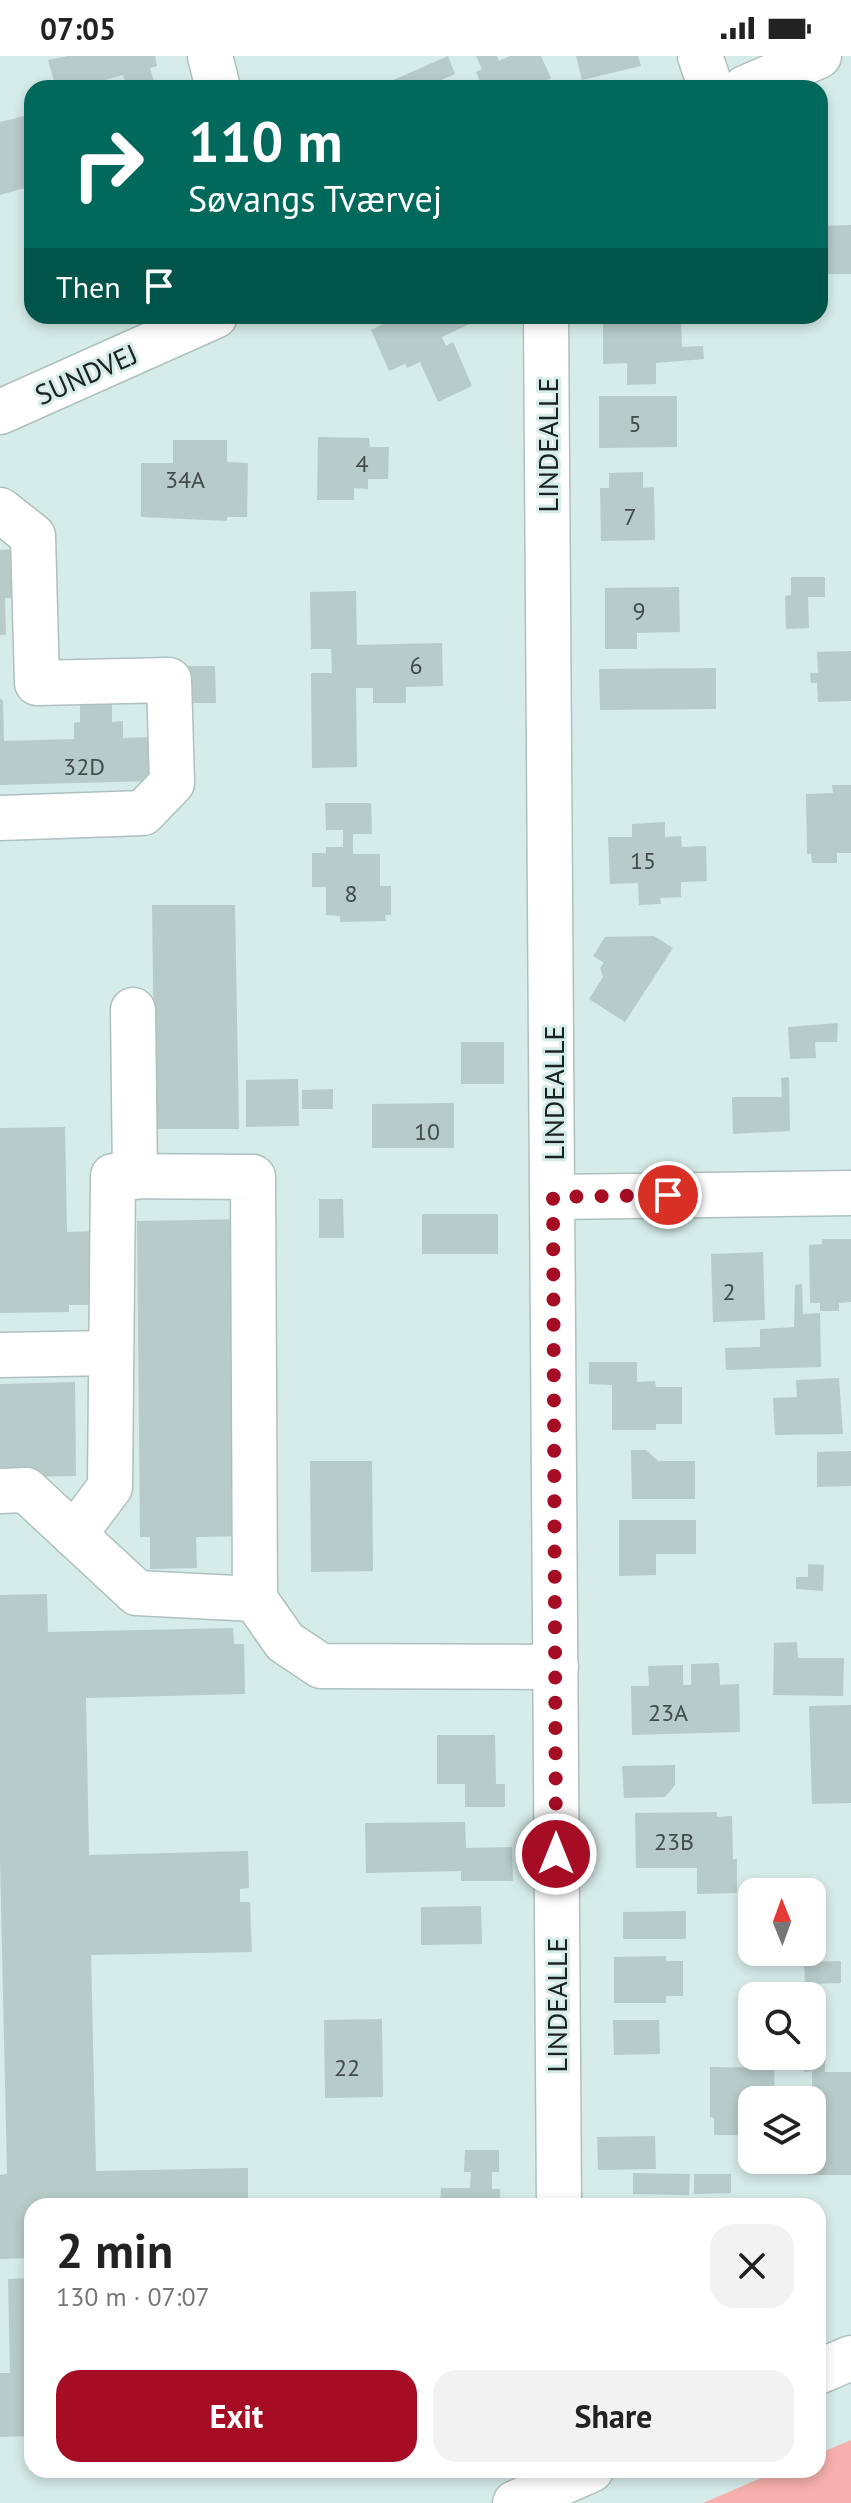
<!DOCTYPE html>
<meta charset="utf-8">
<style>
:root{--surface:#fff;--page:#f2f2f2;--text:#222;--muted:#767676;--accent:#a60d25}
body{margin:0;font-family:"PT Sans",sans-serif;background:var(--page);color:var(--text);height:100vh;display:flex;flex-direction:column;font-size:30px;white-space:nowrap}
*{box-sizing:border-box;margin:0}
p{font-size:26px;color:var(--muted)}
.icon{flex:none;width:44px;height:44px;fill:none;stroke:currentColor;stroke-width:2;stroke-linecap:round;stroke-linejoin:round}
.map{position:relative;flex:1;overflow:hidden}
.side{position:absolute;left:24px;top:2142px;width:802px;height:280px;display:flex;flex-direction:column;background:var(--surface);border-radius:24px;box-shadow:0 4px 12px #0003}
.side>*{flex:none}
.top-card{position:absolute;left:24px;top:24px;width:804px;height:244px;border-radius:24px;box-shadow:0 4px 12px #0003;background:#00695c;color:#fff;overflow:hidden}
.needle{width:52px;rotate:359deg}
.tools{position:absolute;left:738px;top:1822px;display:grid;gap:16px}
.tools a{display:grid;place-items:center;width:88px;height:88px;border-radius:16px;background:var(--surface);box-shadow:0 4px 12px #0003;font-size:40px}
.pin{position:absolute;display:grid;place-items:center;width:68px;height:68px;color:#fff;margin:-34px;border:4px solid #fff;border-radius:50%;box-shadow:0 2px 8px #0007}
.me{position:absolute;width:88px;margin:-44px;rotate:0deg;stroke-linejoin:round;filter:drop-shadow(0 0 6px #0008)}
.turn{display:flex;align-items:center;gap:28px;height:168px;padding:0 32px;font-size:36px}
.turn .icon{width:104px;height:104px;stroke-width:2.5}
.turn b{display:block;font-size:56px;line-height:68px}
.then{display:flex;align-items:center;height:76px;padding:0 32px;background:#0003;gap:16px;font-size:30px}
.round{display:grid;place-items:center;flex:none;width:84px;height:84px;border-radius:24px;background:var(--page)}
.headline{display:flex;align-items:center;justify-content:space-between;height:136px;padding:0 32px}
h1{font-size:48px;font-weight:700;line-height:60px}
.button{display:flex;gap:16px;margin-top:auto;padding:16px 32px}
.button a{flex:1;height:92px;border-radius:24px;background:var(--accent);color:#fff;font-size:32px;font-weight:700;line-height:92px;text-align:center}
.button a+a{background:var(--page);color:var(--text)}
.status{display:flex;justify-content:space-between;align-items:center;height:56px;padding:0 40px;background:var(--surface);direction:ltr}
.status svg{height:22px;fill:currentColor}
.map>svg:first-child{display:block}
.green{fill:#f7b0ad}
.building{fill:#b7cbc9}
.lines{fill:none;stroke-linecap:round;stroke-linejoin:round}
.minor-casing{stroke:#adc1bf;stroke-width:47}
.minor{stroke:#fff;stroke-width:44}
.route{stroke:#a60d25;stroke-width:14;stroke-dasharray:0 25.2}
.labels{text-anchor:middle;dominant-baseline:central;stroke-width:6;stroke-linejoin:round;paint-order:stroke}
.number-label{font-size:24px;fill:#414c4b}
.street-label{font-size:28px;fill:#1a2221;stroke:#d6ece9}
</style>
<div class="status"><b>07:05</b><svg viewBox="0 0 49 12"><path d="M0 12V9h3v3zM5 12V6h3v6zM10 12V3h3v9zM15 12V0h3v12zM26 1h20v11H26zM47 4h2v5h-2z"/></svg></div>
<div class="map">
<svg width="851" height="2447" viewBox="0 0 851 2447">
<rect width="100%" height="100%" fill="#d6ece9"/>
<polygon class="green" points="851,2384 851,2447 703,2447 780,2414 818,2414 818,2398"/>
<g class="building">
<polygon points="68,0 155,0 157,10 150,12 154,26 127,32 123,19 75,32 56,32 48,4"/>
<polygon points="448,0 455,18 430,29 431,32 375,32"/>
<polygon points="476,0 497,0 499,5 510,0 541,0 551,22 543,26 545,32 483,32 476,16 482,13"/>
<polygon points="576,0 638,0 641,10 582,24"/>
<polygon points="32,58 32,130 0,139 0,66"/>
<polygon points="851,169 851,218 820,218 820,170"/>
<polygon points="399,260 487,260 442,281 446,290 453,286 472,330 438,346 420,306 407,312 405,308 389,315 371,274"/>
<polygon points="603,260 681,260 682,291 703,290 704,303 656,307 656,328 627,329 627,307 603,308"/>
<polygon points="599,340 677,340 677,391 599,392"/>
<polygon points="318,381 369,382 370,391 389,391 388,423 368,423 368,433 354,432 354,444 317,444"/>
<polygon points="173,384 227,384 227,406 248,407 247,461 227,461 227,465 141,461 141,407 173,407"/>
<polygon points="643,416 643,432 654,431 655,484 601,485 600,432 609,432 609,417"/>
<polygon points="12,493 14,542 5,542 6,579 0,579 0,494"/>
<polygon points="791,521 825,521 825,541 808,541 809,572 786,573 785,540 791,539"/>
<polygon points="679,531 680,576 637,577 637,593 605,593 605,532"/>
<polygon points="356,535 357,589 442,587 443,630 406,631 406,647 373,647 373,632 356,632 357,711 312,712 311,617 332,617 331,593 311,593 310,536"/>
<polygon points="851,595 851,645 818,646 817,627 811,627 810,617 818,617 817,596"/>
<polygon points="188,610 215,610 216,647 189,647"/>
<polygon points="716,612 716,653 600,654 599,613"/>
<polygon points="0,642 3,645 4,685 74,683 74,667 80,666 80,644 112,644 112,666 123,665 123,682 153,681 154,725 0,729"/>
<polygon points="832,729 851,729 851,797 837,797 837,807 812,807 811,798 807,798 806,738 833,737"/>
<polygon points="325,747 371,747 372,778 353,778 353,798 380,798 380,830 391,830 391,859 385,859 386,865 340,866 340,860 326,859 326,831 312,831 312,797 326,797 326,791 343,791 343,774 326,774"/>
<polygon points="665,766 665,781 681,780 682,791 706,790 707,825 681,826 681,841 660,842 661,848 639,849 638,827 610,828 608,781 632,781 632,768"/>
<polygon points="152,849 235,849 239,1073 155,1073"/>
<polygon points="654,880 673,892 625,966 589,943 603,921 600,912 604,907 593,900 605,881"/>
<polygon points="838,967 837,986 815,986 816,1002 790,1003 788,971"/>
<rect x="461" y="986" width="43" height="42"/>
<polygon points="789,1021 790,1075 733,1078 732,1041 782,1041 781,1022"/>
<polygon points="298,1023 299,1070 246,1071 246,1024"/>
<polygon points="333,1033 333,1053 302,1053 302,1034"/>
<polygon points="454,1047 454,1092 372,1092 372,1048"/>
<polygon points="65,1071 67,1176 95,1175 97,1249 69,1249 69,1256 0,1257 0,1072"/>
<polygon points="319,1143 343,1143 344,1182 319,1182"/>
<rect x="422" y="1158" width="76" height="40"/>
<polygon points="248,1163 251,1480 196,1481 197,1512 150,1513 150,1481 140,1481 137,1165"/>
<polygon points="822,1183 851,1183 851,1246 839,1247 839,1255 820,1255 820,1247 810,1247 809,1189 822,1188"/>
<polygon points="763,1196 765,1264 713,1266 711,1198"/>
<polygon points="802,1228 803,1258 820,1257 821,1311 726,1314 725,1292 760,1291 760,1273 794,1271 795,1229"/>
<polygon points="589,1306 637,1306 637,1326 655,1325 656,1331 682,1331 682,1368 656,1368 656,1374 612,1374 612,1329 589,1328"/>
<polygon points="839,1322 843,1378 775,1379 773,1342 797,1341 796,1324"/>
<polygon points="75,1326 76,1420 0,1421 0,1328"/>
<polygon points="631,1394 646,1394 658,1405 695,1405 695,1443 632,1443"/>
<polygon points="851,1395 851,1430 817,1431 817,1396"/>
<polygon points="310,1405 372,1405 373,1515 311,1516"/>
<polygon points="619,1464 696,1464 696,1498 656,1498 656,1519 619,1520"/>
<polygon points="808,1508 824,1509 823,1535 796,1533 796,1521 808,1521"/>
<polygon points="47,1538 48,1576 233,1572 234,1588 244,1588 245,1638 86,1642 89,1799 248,1795 249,1832 240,1833 240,1846 250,1846 252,1896 91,1899 96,2115 248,2112 248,2150 32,2150 32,2202 0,2203 0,2119 7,2118 0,1803 0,1539"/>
<polygon points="797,1586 798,1602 844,1602 843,1640 773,1639 774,1587"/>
<polygon points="719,1607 720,1629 739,1628 740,1676 632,1679 631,1630 649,1630 648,1610 683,1609 683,1629 691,1629 691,1608"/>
<polygon points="851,1649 851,1747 812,1748 809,1650"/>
<polygon points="437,1679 495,1679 496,1728 505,1728 505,1751 465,1751 465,1728 437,1728"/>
<polygon points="675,1709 675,1729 665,1741 624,1742 622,1710"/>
<polygon points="717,1756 717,1761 732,1760 733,1803 737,1803 737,1837 697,1838 697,1812 636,1812 635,1757"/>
<polygon points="465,1766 466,1792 512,1791 513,1825 461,1825 461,1815 366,1817 365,1767"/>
<polygon points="481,1850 482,1888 421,1889 421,1851"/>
<polygon points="686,1855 686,1883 623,1883 623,1856"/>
<polygon points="666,1900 666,1905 683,1905 683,1940 666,1940 666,1947 614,1947 614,1901"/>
<polygon points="841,1905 841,1927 805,1928 804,1906"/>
<polygon points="382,1963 383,2041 325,2042 324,1964"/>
<polygon points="613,1964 659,1964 660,1998 614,1999"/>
<polygon points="812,1995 825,1995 825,2016 851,2016 851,2119 807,2119 807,2104 812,2104 812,2015 804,2016 804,2000 812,2000"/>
<polygon points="710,2011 774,2012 775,2036 792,2036 792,2044 752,2044 749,2079 714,2079 714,2062 710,2061"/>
<polygon points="655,2080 656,2113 598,2114 597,2081"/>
<polygon points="465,2094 499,2094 499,2116 492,2116 492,2133 500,2133 500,2150 440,2150 441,2132 470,2132 471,2116 464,2116"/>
<polygon points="633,2117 690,2118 689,2139 633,2138"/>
<polygon points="694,2118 731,2118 731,2137 694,2138"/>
<polygon points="676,2144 677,2150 632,2150 632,2148"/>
<polygon points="32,2222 32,2380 0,2381 0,2317 10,2317 8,2223"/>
</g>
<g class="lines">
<g class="minor-casing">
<g id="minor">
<polyline points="210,0 218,32"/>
<polyline points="700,0 711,32"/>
<polyline points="745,32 819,0"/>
<polyline points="546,260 559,2150"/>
<polyline points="0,356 215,260"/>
<polyline points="0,454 33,480 37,627 169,624 172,727 143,757 0,762"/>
<polyline points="133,954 135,1121"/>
<polyline points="553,1141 851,1137"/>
<polyline points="0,1299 110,1297"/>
<polyline points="0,1435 26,1434 137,1537 255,1543"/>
<polyline points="74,1479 110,1431 113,1120 253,1121 255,1543 285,1586 321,1610 556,1611"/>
<polyline points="818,2316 851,2302"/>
<polyline points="515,2447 591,2414"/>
</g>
</g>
<use href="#minor" class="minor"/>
</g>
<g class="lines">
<polyline class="route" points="556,1798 553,1141 668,1139"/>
</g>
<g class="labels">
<g class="number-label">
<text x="635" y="367">5</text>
<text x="362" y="407">4</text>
<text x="185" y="423">34A</text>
<text x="630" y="460">7</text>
<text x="639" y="554">9</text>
<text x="416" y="609">6</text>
<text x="84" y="710">32D</text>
<text x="643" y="804">15</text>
<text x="351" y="837">8</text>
<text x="427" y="1075">10</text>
<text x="729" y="1235">2</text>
<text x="668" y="1656">23A</text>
<text x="674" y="1785">23B</text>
<text x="347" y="2011">22</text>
</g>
<g class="street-label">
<text transform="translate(86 318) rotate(-24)">SUNDVEJ</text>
<text transform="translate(547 389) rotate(-90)">LINDEALLE</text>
<text transform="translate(553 1037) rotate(-90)">LINDEALLE</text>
<text transform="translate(556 1949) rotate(-90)">LINDEALLE</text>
</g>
</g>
</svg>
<div class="tools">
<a><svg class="needle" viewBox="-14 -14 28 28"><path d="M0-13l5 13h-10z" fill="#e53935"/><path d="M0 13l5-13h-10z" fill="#767676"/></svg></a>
<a><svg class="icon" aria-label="search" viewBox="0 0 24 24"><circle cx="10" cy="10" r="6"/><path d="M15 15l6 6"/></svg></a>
<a><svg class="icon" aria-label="layers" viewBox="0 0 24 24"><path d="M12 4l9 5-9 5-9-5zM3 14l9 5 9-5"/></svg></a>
</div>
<div class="pin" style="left:668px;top:1139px;background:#d93025"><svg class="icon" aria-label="arrive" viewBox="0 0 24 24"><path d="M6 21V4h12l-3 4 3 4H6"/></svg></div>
<svg class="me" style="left:556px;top:1798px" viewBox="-20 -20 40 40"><circle r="17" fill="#a60d25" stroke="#fff" stroke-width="3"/><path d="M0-11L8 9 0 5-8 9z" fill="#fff"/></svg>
<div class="top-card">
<div class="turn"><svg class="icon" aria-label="right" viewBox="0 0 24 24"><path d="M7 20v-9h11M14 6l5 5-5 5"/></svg><div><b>110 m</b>Søvangs Tværvej</div></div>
<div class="then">Then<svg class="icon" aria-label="arrive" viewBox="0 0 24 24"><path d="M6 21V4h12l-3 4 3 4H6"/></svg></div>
</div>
<section class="side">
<div class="headline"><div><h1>2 min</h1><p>130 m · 07:07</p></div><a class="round"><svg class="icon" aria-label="close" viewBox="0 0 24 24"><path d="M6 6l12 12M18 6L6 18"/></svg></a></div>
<div class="button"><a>Exit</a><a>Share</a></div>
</section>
</div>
